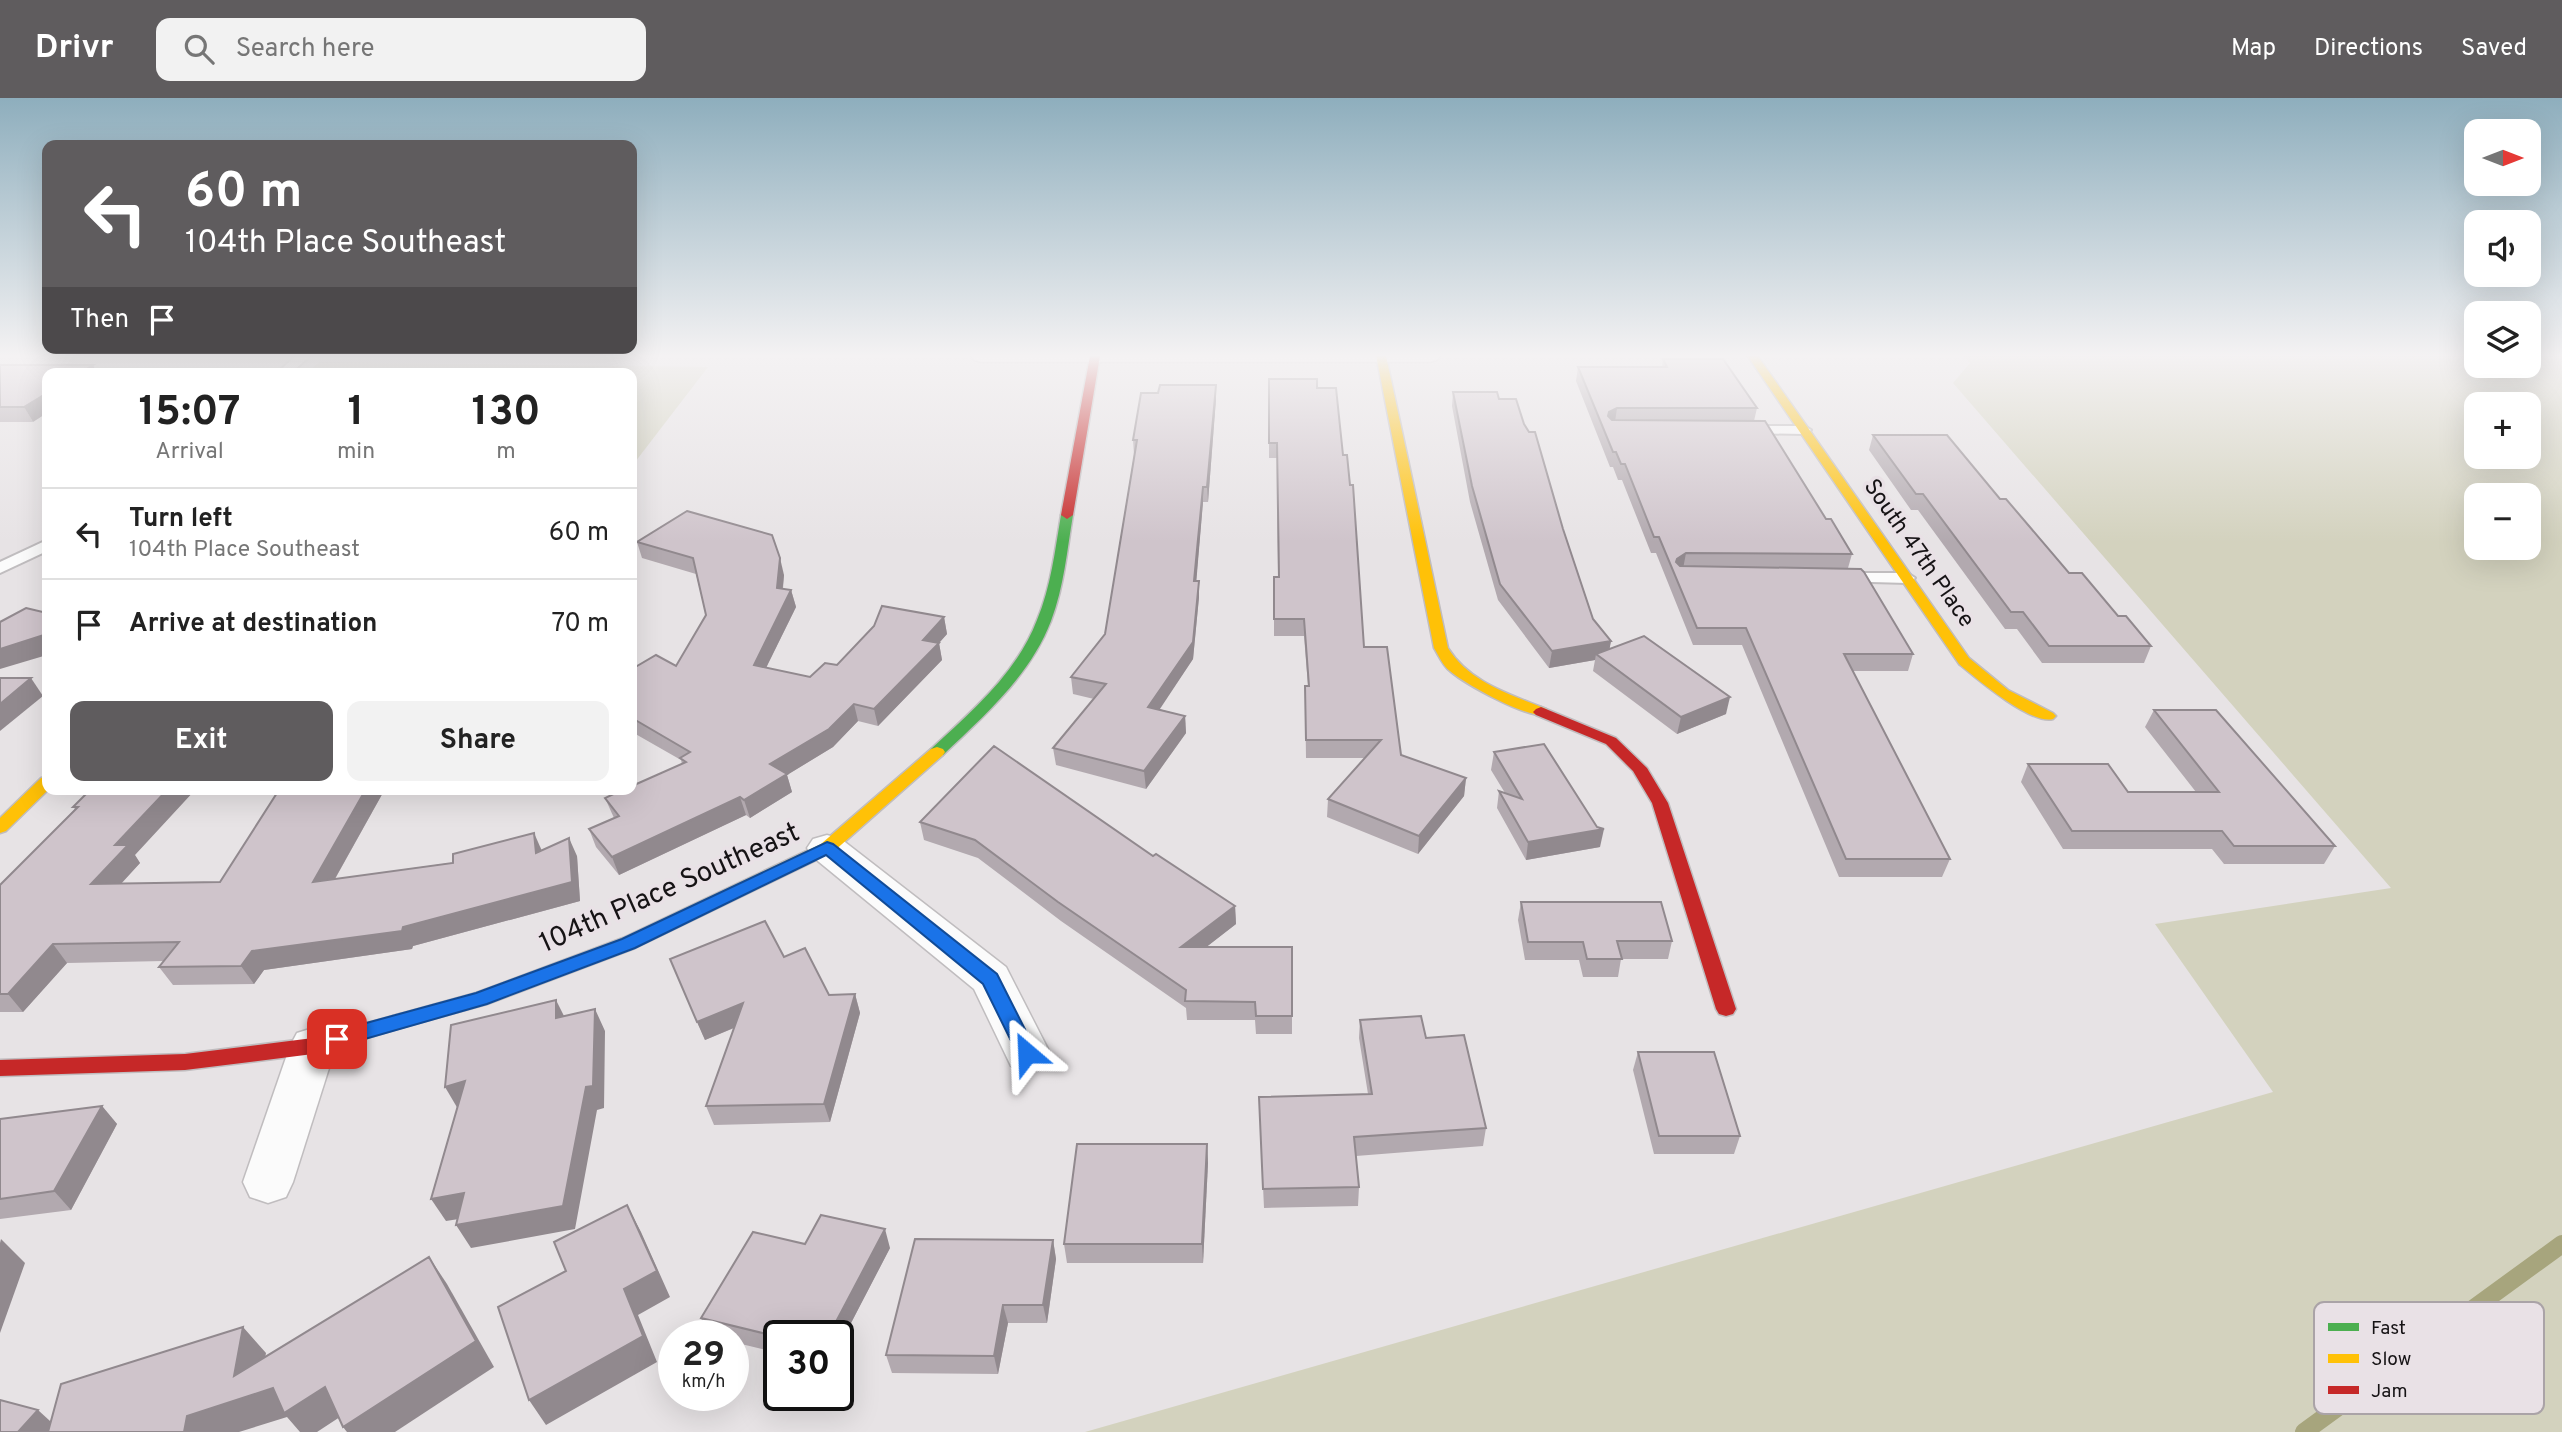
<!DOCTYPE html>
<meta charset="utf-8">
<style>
:root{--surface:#fff;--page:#f2f2f2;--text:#222;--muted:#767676;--line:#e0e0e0;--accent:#5f5c5e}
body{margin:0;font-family:Overpass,sans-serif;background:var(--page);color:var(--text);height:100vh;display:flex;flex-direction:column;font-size:26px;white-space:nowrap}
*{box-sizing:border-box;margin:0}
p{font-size:23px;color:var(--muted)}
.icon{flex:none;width:38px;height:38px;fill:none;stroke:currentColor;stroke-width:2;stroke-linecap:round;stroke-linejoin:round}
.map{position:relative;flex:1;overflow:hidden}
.side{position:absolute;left:42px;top:270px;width:595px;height:427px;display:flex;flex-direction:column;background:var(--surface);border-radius:14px;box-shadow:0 7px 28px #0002}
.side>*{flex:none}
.top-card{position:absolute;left:42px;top:42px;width:595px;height:214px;border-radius:14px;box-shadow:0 7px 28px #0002;background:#5f5c5e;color:#fff;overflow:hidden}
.needle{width:46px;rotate:90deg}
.controls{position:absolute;left:2464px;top:21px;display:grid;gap:14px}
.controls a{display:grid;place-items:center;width:77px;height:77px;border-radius:14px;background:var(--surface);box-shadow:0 7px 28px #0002;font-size:35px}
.speed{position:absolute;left:658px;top:1222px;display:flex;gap:14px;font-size:35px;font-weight:700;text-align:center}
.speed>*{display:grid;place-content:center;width:91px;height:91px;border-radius:50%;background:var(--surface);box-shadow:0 7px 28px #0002;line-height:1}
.speed small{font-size:18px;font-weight:400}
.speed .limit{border:4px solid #111;border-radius:10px;background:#fff;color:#111}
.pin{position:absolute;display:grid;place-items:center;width:60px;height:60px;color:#fff;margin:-30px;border-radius:14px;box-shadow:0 4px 10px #0006}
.me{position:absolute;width:77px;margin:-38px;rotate:334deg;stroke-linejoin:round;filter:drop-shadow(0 0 5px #0008)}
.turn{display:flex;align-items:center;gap:24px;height:147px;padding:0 28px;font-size:32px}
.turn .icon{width:91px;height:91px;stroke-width:2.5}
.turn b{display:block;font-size:49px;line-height:60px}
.then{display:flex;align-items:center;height:66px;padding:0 28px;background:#0003;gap:14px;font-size:26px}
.eta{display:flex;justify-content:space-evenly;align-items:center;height:119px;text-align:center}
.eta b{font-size:42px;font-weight:700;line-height:49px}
.action{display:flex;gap:14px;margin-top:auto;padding:14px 28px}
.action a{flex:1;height:80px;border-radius:14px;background:var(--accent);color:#fff;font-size:28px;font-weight:700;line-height:80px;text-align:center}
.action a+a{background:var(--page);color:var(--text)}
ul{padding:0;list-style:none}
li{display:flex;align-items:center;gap:21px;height:91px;padding:0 28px;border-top:2px solid var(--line)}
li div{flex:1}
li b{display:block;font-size:26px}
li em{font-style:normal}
header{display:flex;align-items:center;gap:42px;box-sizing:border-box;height:98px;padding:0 35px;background:var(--accent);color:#fff}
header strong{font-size:33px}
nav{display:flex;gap:38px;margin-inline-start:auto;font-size:24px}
.search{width:490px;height:63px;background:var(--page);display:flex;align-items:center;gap:18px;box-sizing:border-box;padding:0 24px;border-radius:14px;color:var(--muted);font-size:26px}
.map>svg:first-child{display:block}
.green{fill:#d3d2be;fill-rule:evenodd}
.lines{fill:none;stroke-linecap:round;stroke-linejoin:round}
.stream{stroke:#a7a57d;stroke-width:18}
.lane-casing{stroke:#c0bdbf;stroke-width:4}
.street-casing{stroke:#c0bdbf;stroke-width:3}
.fast-casing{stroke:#c0bdbf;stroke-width:3}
.slow-casing{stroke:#c0bdbf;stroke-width:3}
.jam-casing{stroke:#c0bdbf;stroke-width:3}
.lane{fill:#fbfbfb;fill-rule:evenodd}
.street{fill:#fbfbfb;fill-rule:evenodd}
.fast{fill:#4caf50;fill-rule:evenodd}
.slow{fill:#ffc107;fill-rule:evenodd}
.jam{fill:#c62828;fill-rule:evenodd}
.wall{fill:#b2a9af}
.shaded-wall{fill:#91898e}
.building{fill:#cfc4cb;stroke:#91898e;stroke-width:2}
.route{fill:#1a73e8;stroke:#114b97;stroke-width:2}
.labels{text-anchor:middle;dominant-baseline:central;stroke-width:7;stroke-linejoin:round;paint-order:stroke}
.street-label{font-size:23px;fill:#161315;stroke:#e9e1e6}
.near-street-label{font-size:28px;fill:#161315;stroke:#e9e1e6}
.key{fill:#e9e1e6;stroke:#aaa3a7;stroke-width:2}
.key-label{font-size:19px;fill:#161315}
</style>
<header>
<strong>Drivr</strong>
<div class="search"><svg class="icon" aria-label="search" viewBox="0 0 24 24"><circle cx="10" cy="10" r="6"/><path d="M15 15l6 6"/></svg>Search here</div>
<nav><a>Map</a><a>Directions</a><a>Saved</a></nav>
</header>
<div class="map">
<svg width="2562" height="1334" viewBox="0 0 2562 1334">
<rect width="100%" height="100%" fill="#e7e3e5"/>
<g class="green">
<path d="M 1963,257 L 2476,257 L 2476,268 L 2529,268 L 2529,257 L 2562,257 L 2562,1334 L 1085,1334 L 2273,994 L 2155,826 L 2391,790 L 1953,285 L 1970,265 ZM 2476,306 L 2529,306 L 2529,359 L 2476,359 ZM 2476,397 L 2529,397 L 2529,450 L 2476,450 Z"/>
<polygon points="320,264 708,269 632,368 632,275 305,275"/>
</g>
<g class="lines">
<polyline class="stream" points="2304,1334 2562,1146"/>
<g class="lane-casing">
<g id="lane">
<polygon points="297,257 311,257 291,275 277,275"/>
<polygon points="1745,328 1804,328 1811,332 1804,336 1740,335 1738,332"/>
<polygon points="47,442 47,453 0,475 0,464"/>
<polygon points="1842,475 1907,475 1915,480 1907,485 1836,483 1834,480 1836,477"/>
</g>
</g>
<g class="street-casing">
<g id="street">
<polygon points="971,257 1440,257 1437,262 1429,264 982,264 974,262"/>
<polygon points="827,737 841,741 1006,869 1050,955 1043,968 1027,973 1011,968 974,891 813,759 807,750 813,741"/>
<polygon points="313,930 329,935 336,948 293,1084 286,1099 268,1105 250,1099 243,1084 290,948 297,935"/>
</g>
</g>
<g class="fast-casing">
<path id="fast" d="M 1067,413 L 1073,417 C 1067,452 1064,489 1051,523 C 1030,578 984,618 943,657 L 931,657 L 929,654 L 931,651 C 972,613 1017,575 1037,522 C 1051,489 1055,452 1061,417 Z"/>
</g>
<g class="slow-casing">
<g id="slow">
<path d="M 1376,257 L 1386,258 L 1448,550 C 1470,585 1510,596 1546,611 L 1549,614 L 1546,617 C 1528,621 1465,586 1450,573 C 1443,568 1439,558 1434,550 Z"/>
<path d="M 1747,257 L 1757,257 L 1969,560 L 2008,592 L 2053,615 L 2056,618 L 2053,621 C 2031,627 1977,581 1959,566 Z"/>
<polygon points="937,649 943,651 945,654 943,657 833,754 635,850 487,906 400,930 393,928 390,923 393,918 476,895 623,840 821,746 931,651"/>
<polygon points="47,679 49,691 6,733 0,735 0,720 41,680"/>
</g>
</g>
<g class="jam-casing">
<g id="jam">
<polygon points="1090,258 1100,258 1073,417 1067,421 1061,417"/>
<polygon points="1541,609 1616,640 1647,670 1668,705 1736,911 1733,916 1726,918 1719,916 1716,911 1652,705 1633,673 1606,646 1536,617 1533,614 1536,611"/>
<polygon points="400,916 407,918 410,923 407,928 313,956 185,972 0,978 0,962 185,956 313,940"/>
</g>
</g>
<use href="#lane" class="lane"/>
<use href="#street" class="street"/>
<use href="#fast" class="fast"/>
<use href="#slow" class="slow"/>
<use href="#jam" class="jam"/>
</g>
<g class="wall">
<polygon points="1663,261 1757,310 1754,323 1852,456 1848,470 1913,556 1908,573 1852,573 1950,761 1942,779 1839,779 1742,547 1693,547 1656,455 1651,455 1622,382 1618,382 1613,369 1610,369 1576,283 1578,269 1662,269"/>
<polygon points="0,267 33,324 0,324"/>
<polygon points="1269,281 1317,290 1364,549 1401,657 1466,680 1464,698 1418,756 1327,719 1328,701 1365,660 1306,660 1305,588 1308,588 1304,538 1274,538 1274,479 1278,479 1277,360 1269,360"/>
<polygon points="1453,294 1499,301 1524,326 1563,431 1593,521 1611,543 1609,551 1726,616 1677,636 1593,573 1595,562 1549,570 1498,502 1470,404 1452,308"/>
<polygon points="1216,301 1208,404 1203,404 1196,483 1199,483 1199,499 1193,561 1159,611 1185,618 1186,635 1146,691 1056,667 1053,650 1094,601 1073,596 1071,579 1105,536 1134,357 1133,342"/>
<polygon points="1873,337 2000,401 2069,475 2151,548 2144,565 2042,565 2017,531 2005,531 1918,412 1911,412 1869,352"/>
<polygon points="637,444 784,477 783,491 791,492 796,509 766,570 810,579 944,519 947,536 939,545 942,562 878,628 858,623 833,649 787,677 792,694 750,720 746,717 619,777 596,749 589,731 614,720 605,700 682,666 681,662 632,634 632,571 676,568 706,517 696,476 642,460"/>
<polygon points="2154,612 2335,748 2324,766 2224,766 2212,751 2063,751 2021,684 2028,666 2128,694 2196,694 2145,629"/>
<polygon points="1494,654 1600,749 1526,762 1497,710 1499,693 1505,695 1491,672"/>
<polygon points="91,691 140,765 121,786 220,784 385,691 335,781 542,752 577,758 580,803 413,848 412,851 264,872 254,886 173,887 159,869 164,863 67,865 23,914 0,914 0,787 75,711 73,709"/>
<polygon points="920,724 1153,758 1235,808 1236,826 1206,849 1292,849 1292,936 1256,936 1255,922 1187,922 1186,910 1061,823 978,760 924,742"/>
<polygon points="1521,804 1672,843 1668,861 1621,861 1618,879 1583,879 1579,862 1525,862 1518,822"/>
<polygon points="784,859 829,897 855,896 860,915 830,1024 714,1027 706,1008 734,930 705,942 670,861"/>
<polygon points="1360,922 1486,1030 1483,1048 1356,1058 1359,1089 1358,1108 1264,1110 1259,999 1368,996 1359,940"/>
<polygon points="1638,954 1740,1038 1734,1056 1654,1056 1633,972"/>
<polygon points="102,1008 117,1026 71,1112 0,1121 0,1021"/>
<polygon points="1207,1046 1208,1065 1203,1165 1067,1165 1064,1146"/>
<polygon points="1053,1142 1056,1161 1047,1225 1008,1225 998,1276 892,1275 886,1257"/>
<polygon points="805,1146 890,1150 838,1250 838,1237 779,1237 779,1255 733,1244 733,1237 709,1237 701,1220"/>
</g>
<g class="shaded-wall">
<polygon points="93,267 97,275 80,275"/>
<polygon points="1216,287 1216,301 1208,404 1207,389"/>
<polygon points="47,295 47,315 33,324 24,309"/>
<polygon points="1617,310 1615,324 1606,332 1609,314"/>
<polygon points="1203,389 1203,404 1195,499 1194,483"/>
<polygon points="1686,455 1683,471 1674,477 1677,461"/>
<polygon points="780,460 784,477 781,506 777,490"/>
<polygon points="1199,483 1199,499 1193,561 1150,626 1148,609"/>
<polygon points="791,492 796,509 759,584 754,567"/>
<polygon points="944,519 947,536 939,545 942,562 878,628 874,611 923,542"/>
<polygon points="47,536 47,557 0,571 0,551"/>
<polygon points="1611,543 1608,560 1596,556 1595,562 1549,570 1552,553"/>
<polygon points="31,580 43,598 0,633 0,606"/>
<polygon points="1730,599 1726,616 1677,636 1681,619"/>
<polygon points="854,606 858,623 833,649 787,677 792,694 750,720 744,702 770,666"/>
<polygon points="1185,618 1186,635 1146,691 1144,673"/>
<polygon points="1466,680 1464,698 1418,756 1419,738"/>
<polygon points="168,691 196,691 135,757 140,765 104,804 91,786 115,747"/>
<polygon points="366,691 385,691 323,802 313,784"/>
<polygon points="740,699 746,717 619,777 612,759"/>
<polygon points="1604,731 1600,749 1526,762 1528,744"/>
<polygon points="534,735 542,753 536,755"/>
<polygon points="569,740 577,758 580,803 413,848 412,851 264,872 254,886 241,868 252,853 403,829"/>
<polygon points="1235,808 1236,826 1182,868 1181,849"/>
<polygon points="53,846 67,865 23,914 8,896"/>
<polygon points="855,896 860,915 830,1024 824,1006"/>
<polygon points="556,902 567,924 556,920"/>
<polygon points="743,905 750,923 705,942 697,924"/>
<polygon points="595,911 605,933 604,1010 597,1012 575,1131 471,1150 456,1127"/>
<polygon points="465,983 458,1011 445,989"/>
<polygon points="102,1008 117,1026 71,1112 54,1093"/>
<polygon points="1207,1046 1208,1065 1203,1165 1202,1146"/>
<polygon points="464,1095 478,1118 446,1123 431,1101"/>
<polygon points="627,1107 641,1134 670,1199 638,1217 657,1264 546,1327 529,1302 624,1191"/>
<polygon points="885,1131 890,1150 838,1250 838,1237 829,1237"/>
<polygon points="1,1141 25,1165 0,1235 0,1145"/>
<polygon points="1053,1142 1056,1161 1047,1225 1043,1207"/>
<polygon points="429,1159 447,1186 494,1269 395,1334 347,1334 343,1329"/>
<polygon points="1003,1207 1008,1225 998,1276 994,1258"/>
<polygon points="243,1229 266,1255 259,1295 273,1290 325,1289 346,1315 317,1334 300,1334 287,1319 239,1334 184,1334 187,1318 234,1278"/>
<polygon points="38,1312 62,1334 18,1334"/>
</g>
<g class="building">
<polygon points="1663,261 1723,261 1757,310 1617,310 1609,314 1608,318 1612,322 1765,323 1826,421 1831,421 1852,456 1686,455 1677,461 1676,464 1680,468 1861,471 1864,474 1913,556 1844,556 1950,761 1846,761 1746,530 1697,530 1659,439 1654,439 1625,366 1621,366 1616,354 1613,354 1578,269 1667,269"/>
<polygon points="0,267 93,267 80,275 47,275 47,295 24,309 0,309"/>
<polygon points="1269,281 1317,281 1317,290 1336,290 1343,357 1347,357 1350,387 1353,387 1364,549 1387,549 1401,657 1466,680 1419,738 1328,701 1381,642 1306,642 1305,588 1309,588 1304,521 1274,521 1274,479 1279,479 1277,345 1269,345"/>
<polygon points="1160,287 1216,287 1207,389 1203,389 1194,483 1199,483 1193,544 1148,609 1185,618 1144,673 1053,650 1106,586 1071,579 1105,536 1137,342 1133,342 1141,295 1158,295"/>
<polygon points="1453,294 1497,294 1499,301 1516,301 1524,326 1529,334 1535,334 1563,431 1593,521 1611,543 1552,553 1500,486 1472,388"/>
<polygon points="1873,337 1947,337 2000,401 2006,401 2069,475 2082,475 2118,518 2126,518 2151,548 2049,548 2023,514 2011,514 1923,396 1916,396"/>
<polygon points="687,413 772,437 780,460 777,490 791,492 754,567 810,579 825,565 837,567 874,528 882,508 944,519 923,542 939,545 874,611 854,606 829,631 770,666 787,676 744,702 740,699 612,759 589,731 619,718 605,700 624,691 632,691 632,688 686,664 680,660 690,654 632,620 632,571 656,557 676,568 706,517 693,460 637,444"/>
<polygon points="26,510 47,515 47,536 0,551 0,524"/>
<polygon points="1644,538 1730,599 1681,619 1596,556"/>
<polygon points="0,580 31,580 0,606"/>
<polygon points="2154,612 2216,612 2335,748 2234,748 2222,733 2072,733 2028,666 2108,666 2128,694 2219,694"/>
<polygon points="1544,646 1597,729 1604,731 1528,744 1499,693 1522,701 1494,654"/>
<polygon points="994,648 1153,758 1156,756 1235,808 1181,849 1292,849 1292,918 1256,918 1255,904 1185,903 1186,892 1058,804 975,742 920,724"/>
<polygon points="91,691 168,691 115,747 128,747 91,786 220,784 277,695 308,692 309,691 366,691 313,784 453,765 453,756 534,735 536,755 569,740 572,784 403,829 402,833 252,853 241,868 159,869 179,844 53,846 8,896 0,896 0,787 78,709 73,709"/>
<polygon points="1521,804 1661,804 1672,843 1617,843 1622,861 1587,861 1583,844 1528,844"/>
<polygon points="765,823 784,859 805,850 829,897 855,896 824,1006 706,1008 743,905 697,924 670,861"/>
<polygon points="556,902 556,920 595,911 593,988 586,989 563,1108 456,1127 464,1095 431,1101 465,983 445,989 451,927"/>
<polygon points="1421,918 1426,940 1464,937 1486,1030 1354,1039 1359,1089 1263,1091 1259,999 1372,996 1360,922"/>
<polygon points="1638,954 1714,954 1740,1038 1659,1038"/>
<polygon points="102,1008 54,1093 0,1101 0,1021"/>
<polygon points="1077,1046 1207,1046 1202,1146 1064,1146"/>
<polygon points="627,1107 657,1173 624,1191 643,1238 529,1302 498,1209 566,1173 554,1144"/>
<polygon points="821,1117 885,1131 829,1237 779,1237 779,1239 701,1220 753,1134 805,1146"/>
<polygon points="915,1141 1053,1142 1043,1207 1003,1207 994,1258 886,1257"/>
<polygon points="429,1159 476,1243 343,1329 325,1289 284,1315 273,1290 187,1318 184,1334 48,1334 61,1286 243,1229 234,1278"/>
<polygon points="0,1302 38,1312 18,1334 0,1334"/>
</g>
<linearGradient id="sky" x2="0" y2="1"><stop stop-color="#8eaebd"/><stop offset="0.58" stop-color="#f4f2f3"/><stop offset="1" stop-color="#f4f2f3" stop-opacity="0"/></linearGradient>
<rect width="2562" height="444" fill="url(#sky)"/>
<polygon class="route" points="827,744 833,746 997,876 1037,955 1034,961 1027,963 1020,961 983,886 826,757 635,850 487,906 337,949 330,946 327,941 330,936 337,933 476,895 622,841"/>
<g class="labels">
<g class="street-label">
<text transform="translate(1918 456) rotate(55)">South 47th Place</text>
</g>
<g class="near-street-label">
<text transform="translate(670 791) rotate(-24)">104th Place Southeast</text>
</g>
</g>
<rect x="2314" y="1204" width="230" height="112" rx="10" class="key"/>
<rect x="2328" y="1225" width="31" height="8" fill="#4caf50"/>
<rect x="2328" y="1256" width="31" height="9" fill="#ffc107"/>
<rect x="2328" y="1288" width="31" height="8" fill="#c62828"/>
<g class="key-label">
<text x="2371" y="1236">Fast</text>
<text x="2371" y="1267">Slow</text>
<text x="2371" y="1299">Jam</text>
</g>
</svg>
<div class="controls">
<a><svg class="needle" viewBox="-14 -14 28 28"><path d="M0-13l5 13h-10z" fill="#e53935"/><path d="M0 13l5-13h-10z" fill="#767676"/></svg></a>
<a><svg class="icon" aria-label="sound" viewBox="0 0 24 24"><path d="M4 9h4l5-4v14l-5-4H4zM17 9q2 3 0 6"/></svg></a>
<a><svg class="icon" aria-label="layers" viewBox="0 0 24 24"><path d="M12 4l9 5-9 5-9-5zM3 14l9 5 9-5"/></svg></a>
<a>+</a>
<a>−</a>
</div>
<div class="speed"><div>29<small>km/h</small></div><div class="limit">30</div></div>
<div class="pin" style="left:337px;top:941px;background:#d93025"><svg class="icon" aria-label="arrive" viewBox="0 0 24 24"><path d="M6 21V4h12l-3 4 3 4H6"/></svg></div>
<svg class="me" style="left:1027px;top:955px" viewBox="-20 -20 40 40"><path d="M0-17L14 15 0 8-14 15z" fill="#1a73e8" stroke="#fff" stroke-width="4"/></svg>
<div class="top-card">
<div class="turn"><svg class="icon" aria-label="left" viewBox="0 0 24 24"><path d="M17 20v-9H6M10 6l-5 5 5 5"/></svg><div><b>60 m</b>104th Place Southeast</div></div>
<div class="then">Then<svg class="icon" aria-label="arrive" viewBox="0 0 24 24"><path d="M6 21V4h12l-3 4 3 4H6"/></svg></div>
</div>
<section class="side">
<div class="eta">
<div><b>15:07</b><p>Arrival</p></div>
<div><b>1</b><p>min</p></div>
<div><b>130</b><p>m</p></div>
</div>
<ul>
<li><svg class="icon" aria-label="left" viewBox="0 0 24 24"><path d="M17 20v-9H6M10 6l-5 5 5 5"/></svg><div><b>Turn left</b><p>104th Place Southeast</p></div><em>60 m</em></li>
<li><svg class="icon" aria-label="arrive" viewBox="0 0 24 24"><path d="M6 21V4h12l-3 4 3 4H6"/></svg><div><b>Arrive at destination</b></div><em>70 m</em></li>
</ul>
<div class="action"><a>Exit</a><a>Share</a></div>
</section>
</div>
